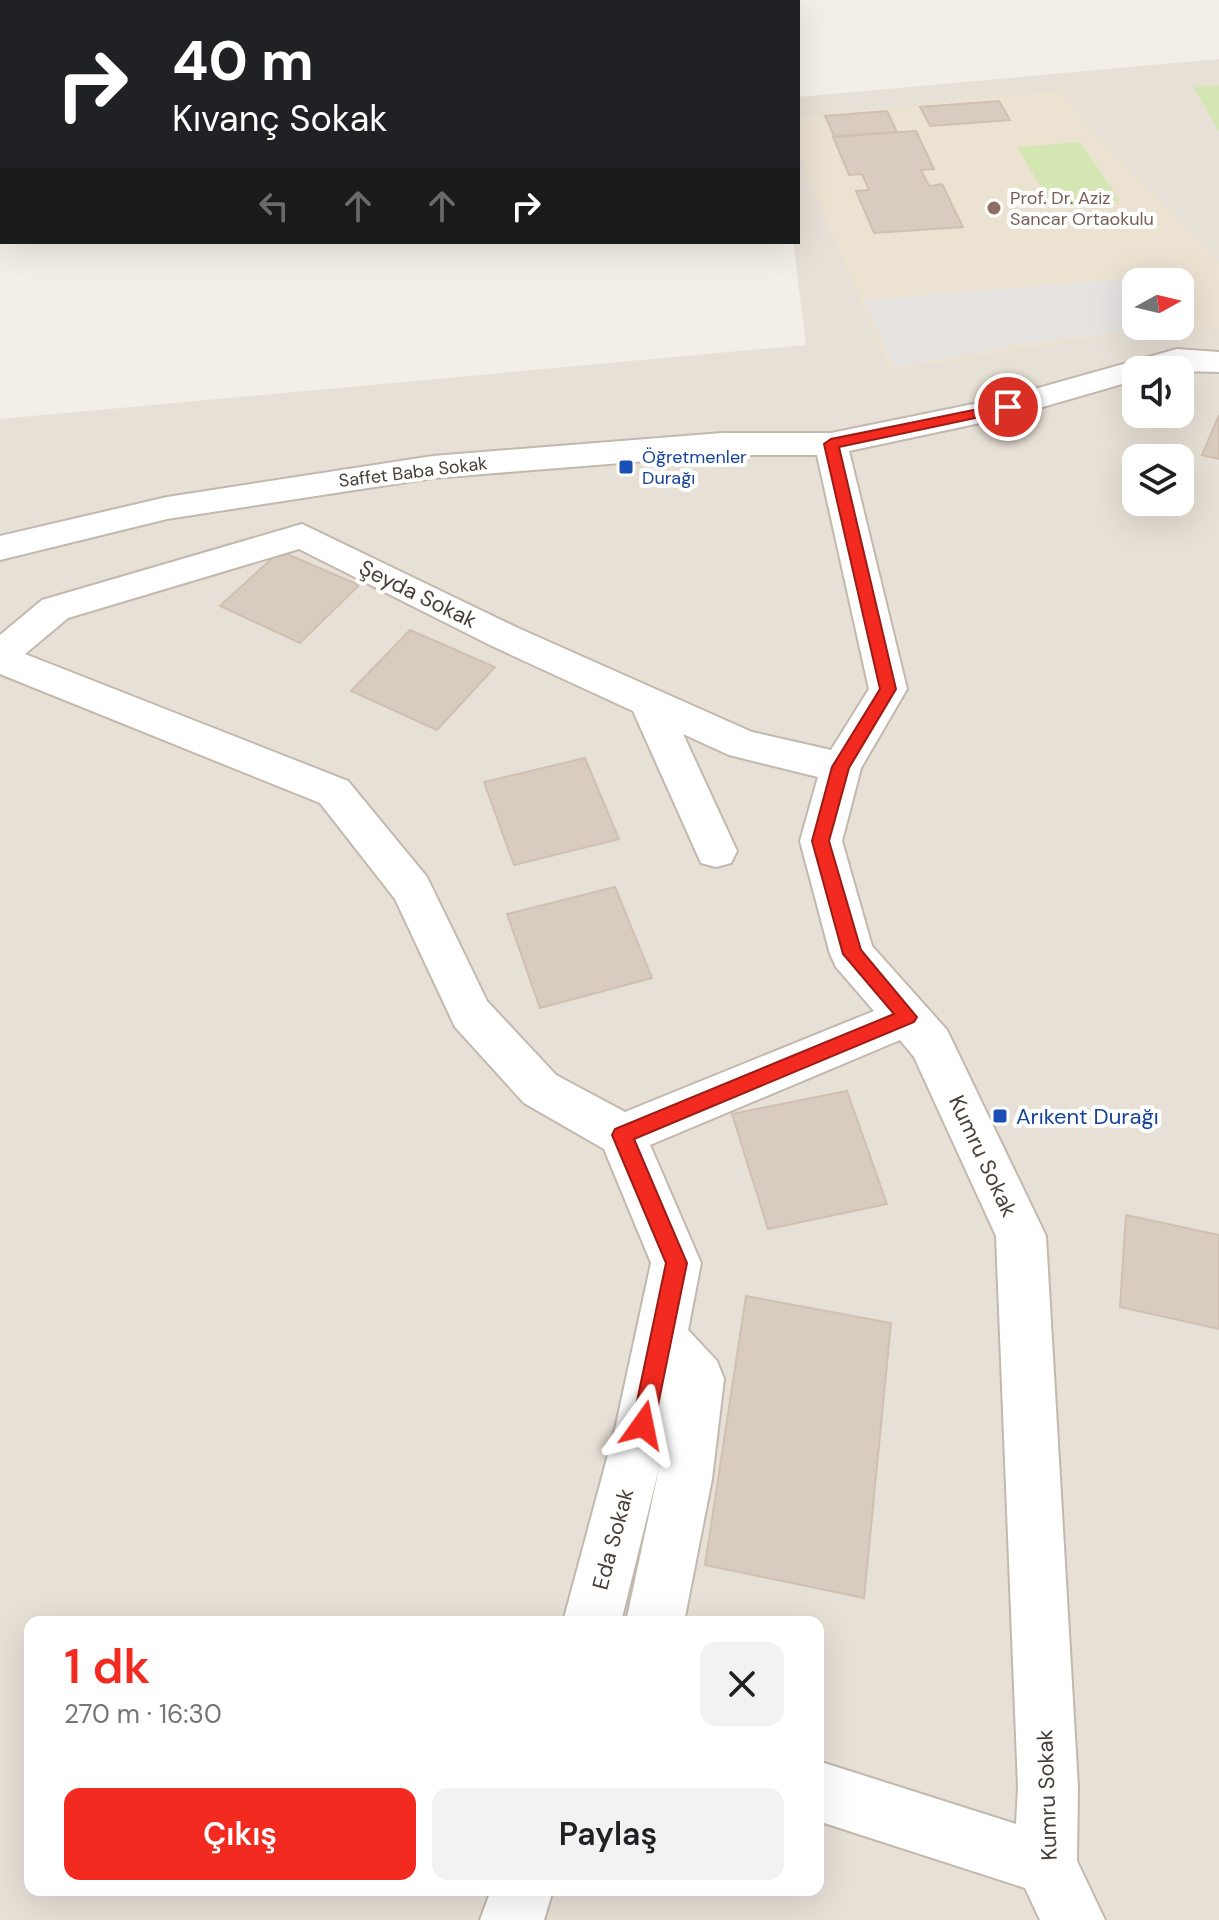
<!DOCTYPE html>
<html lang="tr">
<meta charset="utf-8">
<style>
:root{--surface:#fff;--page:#f2f2f2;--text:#202124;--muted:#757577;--accent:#f22a20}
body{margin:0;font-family:"DM Sans",sans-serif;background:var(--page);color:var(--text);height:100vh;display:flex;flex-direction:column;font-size:30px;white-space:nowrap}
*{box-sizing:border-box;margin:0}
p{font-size:26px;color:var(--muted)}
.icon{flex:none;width:44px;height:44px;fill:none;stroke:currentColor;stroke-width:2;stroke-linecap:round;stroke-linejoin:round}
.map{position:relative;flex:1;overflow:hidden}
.side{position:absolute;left:24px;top:1616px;width:800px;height:280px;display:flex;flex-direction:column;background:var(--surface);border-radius:16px;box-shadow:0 8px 32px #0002}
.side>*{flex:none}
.banner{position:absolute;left:0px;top:0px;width:800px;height:244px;box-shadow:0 8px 32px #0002;background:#202124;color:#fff;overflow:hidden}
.needle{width:52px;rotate:82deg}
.tools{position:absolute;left:1122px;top:268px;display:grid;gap:16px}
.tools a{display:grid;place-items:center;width:72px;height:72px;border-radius:16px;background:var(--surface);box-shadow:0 8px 32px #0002;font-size:40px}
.pin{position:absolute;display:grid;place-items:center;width:68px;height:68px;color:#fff;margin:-34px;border:4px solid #fff;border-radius:50%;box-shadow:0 2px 8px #0007}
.me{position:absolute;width:88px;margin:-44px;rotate:12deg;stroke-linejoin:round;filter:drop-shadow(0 0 6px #0008)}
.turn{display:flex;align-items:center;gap:28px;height:168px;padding:0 40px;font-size:36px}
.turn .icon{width:104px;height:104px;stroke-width:2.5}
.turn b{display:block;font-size:56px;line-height:68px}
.lanes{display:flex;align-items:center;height:76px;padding:0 40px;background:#0003;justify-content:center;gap:40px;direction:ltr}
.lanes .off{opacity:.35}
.round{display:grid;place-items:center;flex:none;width:84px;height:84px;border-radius:16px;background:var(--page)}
.summary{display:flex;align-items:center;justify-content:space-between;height:136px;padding:0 40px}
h1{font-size:48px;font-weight:600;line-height:60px;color:var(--accent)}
.action{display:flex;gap:16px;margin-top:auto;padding:16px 40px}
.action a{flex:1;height:92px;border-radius:16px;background:var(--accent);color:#fff;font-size:32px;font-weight:600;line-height:92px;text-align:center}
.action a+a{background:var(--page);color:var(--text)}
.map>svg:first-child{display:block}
.residential{fill:#e7e0d6;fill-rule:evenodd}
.education{fill:#ece2d2;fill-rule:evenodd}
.green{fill:#d4e6b2}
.parking{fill:#e5e2e0}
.building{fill:#d8ccc1;stroke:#cfc0b1;stroke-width:2}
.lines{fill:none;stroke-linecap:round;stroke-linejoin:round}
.minor-casing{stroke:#c2b8ae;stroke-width:4}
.minor{fill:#fff;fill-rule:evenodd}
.route{fill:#f22a20;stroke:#9d1b15;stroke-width:2}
.education-dot{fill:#8d6e63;stroke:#fff;stroke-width:3}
.transit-dot{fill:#1a4fb4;stroke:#fff;stroke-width:3}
.labels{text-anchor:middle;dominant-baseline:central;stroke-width:8;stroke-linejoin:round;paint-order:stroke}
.far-education-label{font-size:18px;fill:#785e54;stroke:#fff;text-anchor:start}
.far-transit-label{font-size:18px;fill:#164399;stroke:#fff;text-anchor:start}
.far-street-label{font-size:18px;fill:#473f37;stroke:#fff}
.street-label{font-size:22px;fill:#473f37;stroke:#fff}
.transit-label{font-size:22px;fill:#164399;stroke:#fff;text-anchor:start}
</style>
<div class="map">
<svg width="1219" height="1920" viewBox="0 0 1219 1920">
<rect width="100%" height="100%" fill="#f3efe8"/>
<path class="residential" d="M 1219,59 L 1219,1920 L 0,1920 L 0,419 L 806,345 L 793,242 L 798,242 L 798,97 ZM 1136,282 L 1180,282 L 1180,326 L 1136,326 ZM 1136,370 L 1180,370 L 1180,414 L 1136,414 ZM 1136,458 L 1180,458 L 1180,502 L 1136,502 ZM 30,1622 L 818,1622 L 818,1890 L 30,1890 Z"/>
<path class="education" d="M 1059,90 L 1086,123 L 1219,263 L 1219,329 L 1154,331 L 1087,338 L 890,371 L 798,152 L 798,117 ZM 1136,282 L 1180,282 L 1180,326 L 1136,326 Z"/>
<g class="green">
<polygon points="1219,85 1219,131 1193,87"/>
<polygon points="1080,142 1120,201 1053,207 1017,147"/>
</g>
<polygon class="parking" points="1126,279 1136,297 1136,326 1154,329 1019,344 894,368 864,300"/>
<g class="building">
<polygon points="999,101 1010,120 930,126 920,107"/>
<polygon points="887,111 897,132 834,136 825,116"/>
<polygon points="916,131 934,169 921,170 929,186 942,184 963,227 874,233 856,191 869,190 862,174 849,175 833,137"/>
<polygon points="1219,415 1219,459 1202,455"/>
<polygon points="280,551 359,585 300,643 220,606"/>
<polygon points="410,630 495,667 437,730 351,691"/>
<polygon points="585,758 619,839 514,865 484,782"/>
<polygon points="615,887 652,978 540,1008 507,914"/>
<polygon points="847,1091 887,1204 768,1229 732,1114"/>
<polygon points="1126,1215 1219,1235 1219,1329 1120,1307"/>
<polygon points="746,1296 891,1323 864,1598 705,1565"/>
</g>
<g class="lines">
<g class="minor-casing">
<g id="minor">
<path d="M 1177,349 L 1219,352 L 1219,372 L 1136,370 L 1136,380 L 1008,417 L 849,451 L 907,689 L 861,768 L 842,841 L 872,946 L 947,1030 L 1046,1236 L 1078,1787 L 1077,1861 L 1105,1920 L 1040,1920 L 1025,1888 L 818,1821 L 818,1761 L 1016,1824 L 1018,1787 L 996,1236 L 914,1057 L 900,1040 L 650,1145 L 701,1263 L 688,1330 L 717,1361 L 724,1379 L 712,1479 L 684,1622 L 626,1622 L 660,1464 L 621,1622 L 563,1622 L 616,1425 L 651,1263 L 604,1149 L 524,1103 L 455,1027 L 395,899 L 320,803 L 0,674 L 0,635 L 42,600 L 302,524 L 518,628 L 752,732 L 831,750 L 869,689 L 817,455 L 722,455 L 433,478 L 167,519 L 0,560 L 0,536 L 167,497 L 433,456 L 722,433 L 831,433 L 1003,398 ZM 299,549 L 492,646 L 633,711 L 701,863 L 716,867 L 731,863 L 737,851 L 683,734 L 729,755 L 818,777 L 800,841 L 830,954 L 836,967 L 874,1011 L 625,1112 L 556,1075 L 487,1001 L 427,877 L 348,781 L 25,654 L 68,618 Z"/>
<polygon points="491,1890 553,1890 544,1920 480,1920"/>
</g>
</g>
<use href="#minor" class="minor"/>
</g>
<polygon class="route" points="1008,403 1013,404 1013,410 839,447 896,689 849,768 829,841 861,950 917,1017 914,1022 634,1139 687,1263 654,1425 651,1432 643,1436 635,1432 632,1425 666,1263 612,1135 615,1129 894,1014 843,954 812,841 832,767 880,689 824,444 831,439"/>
<circle class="education-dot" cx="994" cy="208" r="8"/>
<g class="transit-dot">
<rect x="618" y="459" width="16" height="16" rx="4"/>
<rect x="992" y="1108" width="16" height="16" rx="4"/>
</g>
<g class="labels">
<g class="far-education-label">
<text x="1010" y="198">Prof. Dr. Aziz<tspan x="1010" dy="21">Sancar Ortaokulu</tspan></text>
</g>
<g class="far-transit-label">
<text x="642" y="457">Öğretmenler<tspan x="642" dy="21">Durağı</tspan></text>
</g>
<g class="far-street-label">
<text transform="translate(413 472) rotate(-7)">Saffet Baba Sokak</text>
</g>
<g class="street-label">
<text transform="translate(418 594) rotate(26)">Şeyda Sokak</text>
<text transform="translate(983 1156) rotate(65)">Kumru Sokak</text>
<text transform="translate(613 1539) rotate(-75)">Eda Sokak</text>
<text transform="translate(1047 1795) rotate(-92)">Kumru Sokak</text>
</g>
<g class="transit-label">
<text x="1016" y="1116">Arıkent Durağı</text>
</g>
</g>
</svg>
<div class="tools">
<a><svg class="needle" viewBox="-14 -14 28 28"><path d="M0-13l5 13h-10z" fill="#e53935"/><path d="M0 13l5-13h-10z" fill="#757577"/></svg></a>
<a><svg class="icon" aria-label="sound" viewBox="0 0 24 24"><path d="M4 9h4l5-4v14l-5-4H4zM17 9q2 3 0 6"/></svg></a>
<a><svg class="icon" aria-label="layers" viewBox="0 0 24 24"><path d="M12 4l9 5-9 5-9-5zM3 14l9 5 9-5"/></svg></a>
</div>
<div class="pin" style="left:1008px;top:407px;background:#d93025"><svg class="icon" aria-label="arrive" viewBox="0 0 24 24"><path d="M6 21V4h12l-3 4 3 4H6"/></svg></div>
<svg class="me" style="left:643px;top:1425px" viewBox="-20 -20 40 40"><path d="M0-17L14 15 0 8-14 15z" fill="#f22a20" stroke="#fff" stroke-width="4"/></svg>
<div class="banner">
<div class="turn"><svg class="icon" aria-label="right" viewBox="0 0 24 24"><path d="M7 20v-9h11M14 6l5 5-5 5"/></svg><div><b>40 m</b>Kıvanç Sokak</div></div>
<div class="lanes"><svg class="icon off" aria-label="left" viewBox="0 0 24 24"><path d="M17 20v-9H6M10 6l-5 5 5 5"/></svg><svg class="icon off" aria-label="ahead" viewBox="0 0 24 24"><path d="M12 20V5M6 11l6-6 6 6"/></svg><svg class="icon off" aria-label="ahead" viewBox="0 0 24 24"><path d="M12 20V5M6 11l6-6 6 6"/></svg><svg class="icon" aria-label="right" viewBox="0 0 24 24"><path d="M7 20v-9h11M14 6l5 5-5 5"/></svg></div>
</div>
<section class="side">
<div class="summary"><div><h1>1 dk</h1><p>270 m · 16:30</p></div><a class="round"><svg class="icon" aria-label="close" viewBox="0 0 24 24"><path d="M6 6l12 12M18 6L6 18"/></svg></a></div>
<div class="action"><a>Çıkış</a><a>Paylaş</a></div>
</section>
</div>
